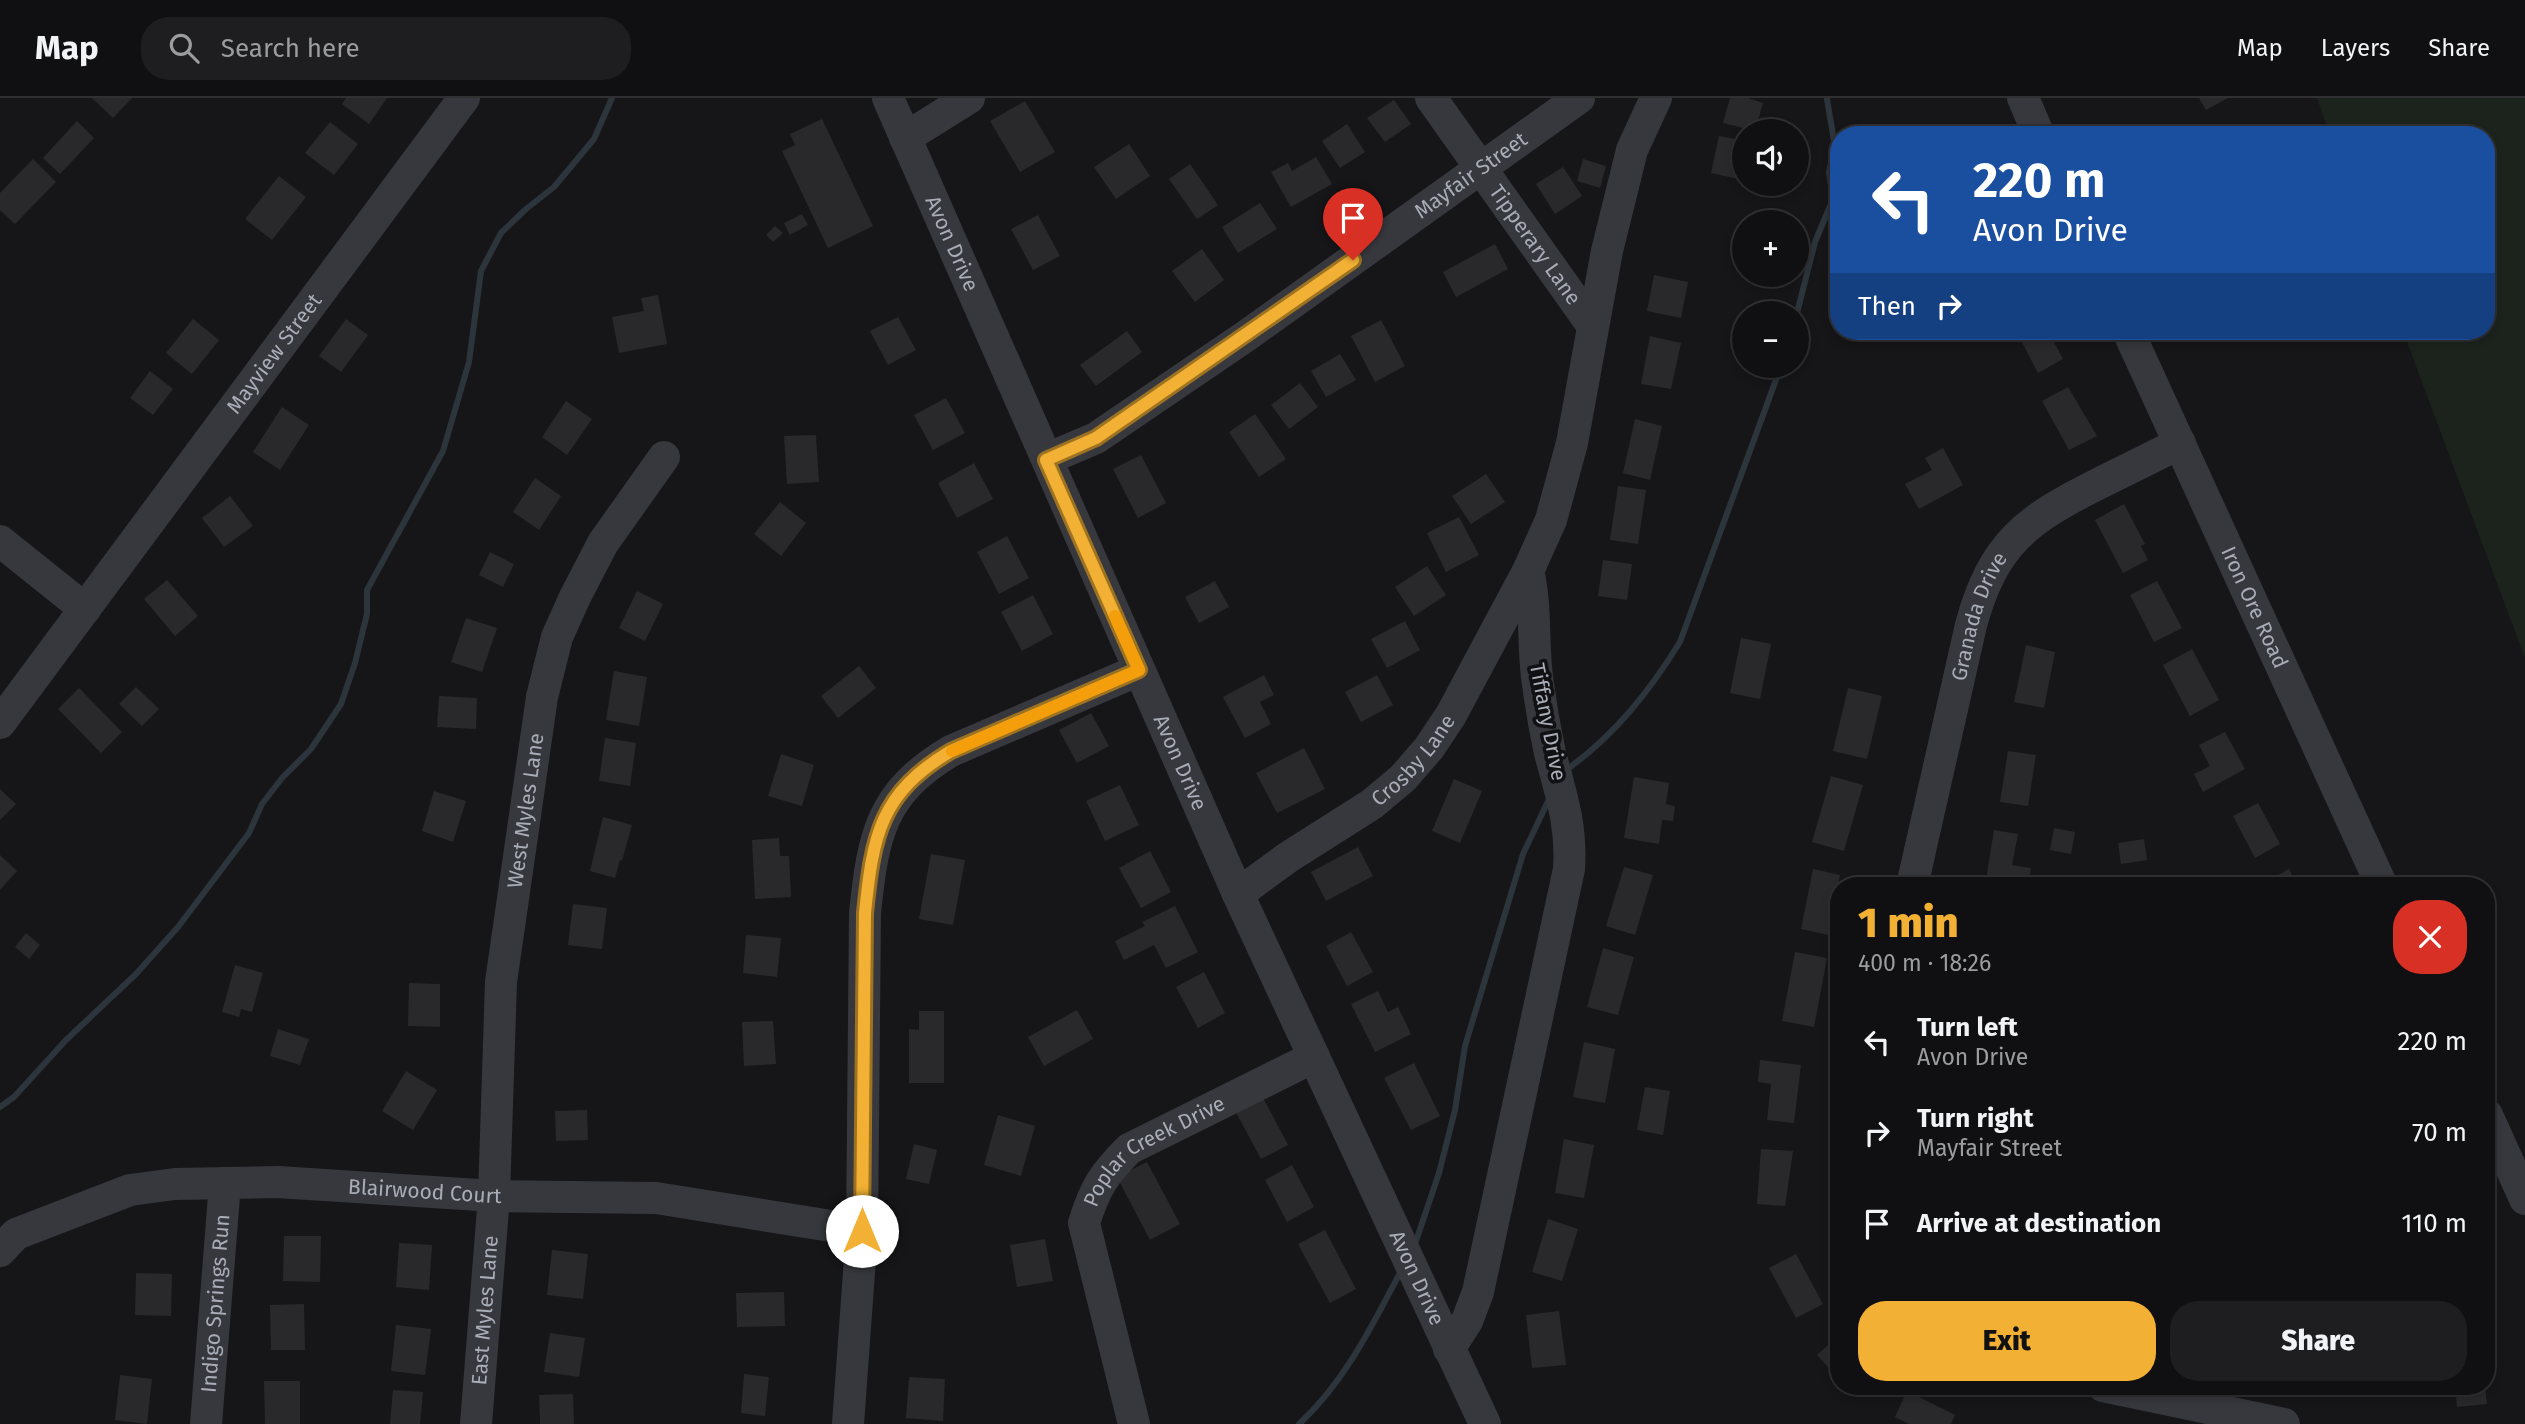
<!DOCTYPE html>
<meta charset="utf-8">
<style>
:root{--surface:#101012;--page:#1e1e20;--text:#f1f3f6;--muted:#9c9d9f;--line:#303032;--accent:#f2b134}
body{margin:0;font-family:"Fira Sans",sans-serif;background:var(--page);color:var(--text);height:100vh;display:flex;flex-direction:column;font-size:26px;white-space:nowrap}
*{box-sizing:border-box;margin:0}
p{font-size:23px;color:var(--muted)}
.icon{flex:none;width:38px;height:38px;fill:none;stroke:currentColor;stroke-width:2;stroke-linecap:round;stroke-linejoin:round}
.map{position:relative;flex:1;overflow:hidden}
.panel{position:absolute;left:1830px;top:779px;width:665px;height:518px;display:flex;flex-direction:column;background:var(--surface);border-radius:28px;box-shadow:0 4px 10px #0003,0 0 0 2px var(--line)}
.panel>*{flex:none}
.hud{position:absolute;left:1830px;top:28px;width:665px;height:214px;border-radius:28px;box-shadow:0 4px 10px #0003,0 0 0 2px var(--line);background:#1a4fa0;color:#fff;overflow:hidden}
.tools{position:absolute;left:1732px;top:21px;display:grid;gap:14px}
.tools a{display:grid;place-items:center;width:77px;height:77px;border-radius:50%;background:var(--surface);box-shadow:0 4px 10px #0003,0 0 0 2px var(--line);font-size:35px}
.pin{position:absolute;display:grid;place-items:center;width:60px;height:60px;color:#fff;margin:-72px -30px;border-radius:50% 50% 50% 0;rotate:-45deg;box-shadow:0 0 7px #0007}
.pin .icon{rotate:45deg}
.me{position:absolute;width:77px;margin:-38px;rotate:0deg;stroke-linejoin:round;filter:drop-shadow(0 0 5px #0008)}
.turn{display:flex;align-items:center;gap:24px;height:147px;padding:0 28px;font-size:32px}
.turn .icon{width:91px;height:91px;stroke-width:2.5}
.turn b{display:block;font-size:49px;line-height:60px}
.then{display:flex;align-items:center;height:66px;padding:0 28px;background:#0003;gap:14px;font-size:26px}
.round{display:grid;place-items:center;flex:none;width:74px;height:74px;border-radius:28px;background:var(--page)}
.headline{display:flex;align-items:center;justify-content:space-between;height:119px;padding:0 28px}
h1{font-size:42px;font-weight:800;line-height:52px;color:var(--accent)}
.cta{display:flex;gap:14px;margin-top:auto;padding:14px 28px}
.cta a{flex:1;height:80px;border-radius:28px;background:var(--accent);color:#111;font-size:28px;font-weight:800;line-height:80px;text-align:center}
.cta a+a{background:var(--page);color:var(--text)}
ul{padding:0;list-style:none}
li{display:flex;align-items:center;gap:21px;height:91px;padding:0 28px}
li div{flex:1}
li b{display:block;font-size:26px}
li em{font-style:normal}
header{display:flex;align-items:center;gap:42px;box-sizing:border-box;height:98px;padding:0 35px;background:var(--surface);border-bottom:2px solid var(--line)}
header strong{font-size:33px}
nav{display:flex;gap:38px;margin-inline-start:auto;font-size:24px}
.search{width:490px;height:63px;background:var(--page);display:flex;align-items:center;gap:18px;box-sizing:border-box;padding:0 24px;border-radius:28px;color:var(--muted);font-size:26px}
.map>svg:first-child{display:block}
.green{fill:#1c231d}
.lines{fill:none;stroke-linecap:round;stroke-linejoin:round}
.stream{stroke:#2c353c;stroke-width:6}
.building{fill:#29292c}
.minor{stroke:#37383d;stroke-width:32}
.route-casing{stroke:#9d7322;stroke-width:18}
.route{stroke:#f2b134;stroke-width:12}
.slow{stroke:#f59e0b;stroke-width:12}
.labels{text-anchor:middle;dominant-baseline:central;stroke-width:7;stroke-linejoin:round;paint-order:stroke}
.street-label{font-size:21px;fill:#a8adb8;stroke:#111113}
</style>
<header>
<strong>Map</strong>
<div class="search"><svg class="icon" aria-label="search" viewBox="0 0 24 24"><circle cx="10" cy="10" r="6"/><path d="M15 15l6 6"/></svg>Search here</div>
<nav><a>Map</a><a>Layers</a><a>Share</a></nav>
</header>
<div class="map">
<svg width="2525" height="1326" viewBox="0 0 2525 1326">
<rect width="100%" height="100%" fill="#161618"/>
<polygon class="green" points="2317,0 2525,0 2525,560 2403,233 2487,233 2487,37 2330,37"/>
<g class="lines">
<g class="stream">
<polyline points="1797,215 1815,144 1833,101 1829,74 1835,49 1827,1"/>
<path d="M 1566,672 C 1614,638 1649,594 1680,544 L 1781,268"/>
<polyline points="0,1009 14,999 66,942 136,876 178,829 249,735 262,706 282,680 311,651 341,606 355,565 367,516 367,492 443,353 469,264 481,173 501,135 526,111 554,89 594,41 612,0"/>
<polyline points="1414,1149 1439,1075 1455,1012 1465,948 1523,756 1550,699"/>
<path d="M 1299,1326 C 1345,1284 1373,1226 1402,1171"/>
</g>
</g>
<g class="building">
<polygon points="92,0 132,0 113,20"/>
<polygon points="346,0 387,0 369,26 342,6"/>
<polygon points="1730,0 1748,0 1763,5 1755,33 1723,25"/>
<polygon points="2199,0 2228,0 2206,12"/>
<polygon points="1394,2 1411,26 1385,44 1367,20"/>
<polygon points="1025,3 1055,54 1020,74 990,23"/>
<polygon points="822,21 873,128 828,150 782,53 795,47 790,36"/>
<polygon points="77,23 94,40 60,76 43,60"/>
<polygon points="330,24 358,46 334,77 305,55"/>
<polygon points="1347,26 1365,54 1340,70 1322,43"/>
<polygon points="1719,38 1745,43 1743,82 1711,75"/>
<polygon points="1129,46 1150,78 1116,101 1094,69"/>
<polygon points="1316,59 1332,86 1291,109 1271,74 1288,65 1292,73"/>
<polygon points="33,61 56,84 15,126 0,112 0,95"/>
<polygon points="1583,61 1606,68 1600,90 1577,83"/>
<polygon points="1190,66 1218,107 1197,121 1169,81"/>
<polygon points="1563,69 1582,98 1555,116 1536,86"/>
<polygon points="279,78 306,99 272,142 245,121"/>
<polygon points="1260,105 1277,131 1238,155 1222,129"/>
<polygon points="802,116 808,127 790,137 784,125"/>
<polygon points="1038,117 1060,158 1033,172 1011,131"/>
<polygon points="775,128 783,135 773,144 766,137"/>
<polygon points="1495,146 1508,171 1456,199 1443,174"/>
<polygon points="1202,151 1224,182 1195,204 1172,173"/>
<polygon points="1654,177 1688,184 1681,220 1647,213"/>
<polygon points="658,197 667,246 619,255 612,219 644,213 641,200"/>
<polygon points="898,219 916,252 888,267 870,233"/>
<polygon points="193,221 219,242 192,276 166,255"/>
<polygon points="346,221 368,237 341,274 319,258"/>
<polygon points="1381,222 1405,268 1375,284 1351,238"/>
<polygon points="1127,233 1142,254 1096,288 1080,267"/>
<polygon points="2016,233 2048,233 2063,261 2038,275"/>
<polygon points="1650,238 1681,245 1671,291 1641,286"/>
<polygon points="1340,256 1356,282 1326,299 1311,273"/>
<polygon points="150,273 173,291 153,317 130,300"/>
<polygon points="1300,285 1318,309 1289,331 1271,307"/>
<polygon points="2068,289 2097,338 2069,352 2042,303"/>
<polygon points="946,300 965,335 933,352 914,317"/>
<polygon points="566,303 592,321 567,357 542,339"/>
<polygon points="282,309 309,327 280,372 253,354"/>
<polygon points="1255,316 1286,361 1259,379 1229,334"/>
<polygon points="1635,321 1662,328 1650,382 1623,375"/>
<polygon points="816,337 819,384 787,386 784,338"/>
<polygon points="1943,350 1963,387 1919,411 1905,386 1932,372 1925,360"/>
<polygon points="1141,357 1166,405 1138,420 1113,371"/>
<polygon points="974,365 993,401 957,420 938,385"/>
<polygon points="1486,376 1505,404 1471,426 1452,398"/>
<polygon points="535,380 561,398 539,432 513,414"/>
<polygon points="1618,388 1646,392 1638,446 1610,442"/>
<polygon points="230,398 253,428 224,449 202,420"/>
<polygon points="780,404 806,425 781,458 754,436"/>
<polygon points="2124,406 2145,446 2141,448 2148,462 2123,475 2095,422"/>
<polygon points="1459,419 1479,457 1446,474 1427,435"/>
<polygon points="1007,438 1029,480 999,496 977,454"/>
<polygon points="490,454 514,466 503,489 479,477"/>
<polygon points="1603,462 1632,466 1627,502 1598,498"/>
<polygon points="1427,468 1446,497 1414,518 1395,489"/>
<polygon points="167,482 198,518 175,538 144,501"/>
<polygon points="1215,483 1229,509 1199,525 1185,499"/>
<polygon points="2157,483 2182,530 2154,544 2130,497"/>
<polygon points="637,493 663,506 645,543 619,530"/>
<polygon points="1033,497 1053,536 1022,553 1001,514"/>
<polygon points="466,520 497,530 482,574 451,564"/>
<polygon points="1405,523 1420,552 1387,570 1371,541"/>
<polygon points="1741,540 1771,546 1760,601 1730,595"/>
<polygon points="2026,547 2055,554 2044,610 2014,604"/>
<polygon points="2192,551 2219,602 2190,618 2163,567"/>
<polygon points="859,568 876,590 838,620 821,598"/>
<polygon points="614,573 647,579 639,628 606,622"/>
<polygon points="1264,577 1274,597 1260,604 1271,626 1245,640 1223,599"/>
<polygon points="1377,577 1393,607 1361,624 1345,594"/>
<polygon points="136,589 159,611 142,628 119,606"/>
<polygon points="79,590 122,634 101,655 58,611"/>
<polygon points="1848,590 1882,598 1867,661 1833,653"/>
<polygon points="439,598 477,600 476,631 437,629"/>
<polygon points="1091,615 1109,648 1077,665 1059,632"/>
<polygon points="2225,634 2245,671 2203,694 2194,676 2210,668 2199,647"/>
<polygon points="605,640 636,645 630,688 599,683"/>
<polygon points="1304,650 1325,691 1277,715 1256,675"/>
<polygon points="2008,653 2036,657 2028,708 2000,704"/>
<polygon points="781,656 814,667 802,708 768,698"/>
<polygon points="1831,678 1863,687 1844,753 1812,744"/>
<polygon points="1634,679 1669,685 1666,706 1675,708 1673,723 1662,722 1659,746 1624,740"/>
<polygon points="1454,681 1482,693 1460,745 1432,733"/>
<polygon points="1120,687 1139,727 1105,743 1086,703"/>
<polygon points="0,691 16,706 0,722"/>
<polygon points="434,693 466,703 453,744 422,733"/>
<polygon points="2258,705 2280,746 2255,760 2233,718"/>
<polygon points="603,719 632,727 622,763 620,762 615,780 590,773"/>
<polygon points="2054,730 2075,734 2071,756 2050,752"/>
<polygon points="1994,732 2018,736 2012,767 2031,770 2028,788 1986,781"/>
<polygon points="779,740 780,758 789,758 791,799 755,801 752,742"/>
<polygon points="2144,741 2147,762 2121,766 2118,745"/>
<polygon points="1358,749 1373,778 1326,803 1311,774"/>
<polygon points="1150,753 1171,794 1141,810 1119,770"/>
<polygon points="931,756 965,762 953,827 919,821"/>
<polygon points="0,757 17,773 0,792"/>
<polygon points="1624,769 1653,777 1635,837 1606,828"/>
<polygon points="1813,771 1840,777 1828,837 1801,831"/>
<polygon points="2289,771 2297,788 2265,788 2264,785"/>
<polygon points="573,806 607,810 602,851 568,847"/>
<polygon points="1175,808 1198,854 1166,870 1154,847 1124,862 1115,843 1145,828 1142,824"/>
<polygon points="1351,834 1373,874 1347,888 1326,848"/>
<polygon points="26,835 40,847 29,861 15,849"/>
<polygon points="746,837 781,840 777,879 743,875"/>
<polygon points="1603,850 1634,859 1618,917 1587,909"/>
<polygon points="1795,854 1827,860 1814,929 1782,923"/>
<polygon points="235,867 263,875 252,914 241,911 239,919 222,914"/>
<polygon points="1204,874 1225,915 1198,930 1176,889"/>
<polygon points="409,885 440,886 440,929 408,928"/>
<polygon points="1378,893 1388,914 1398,909 1411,936 1375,954 1351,906"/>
<polygon points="1077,912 1093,941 1044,968 1028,939"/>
<polygon points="919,913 944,913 944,985 909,985 909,931 919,932"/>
<polygon points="773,923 776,966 744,968 742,924"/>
<polygon points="278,931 309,941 300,967 270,958"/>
<polygon points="1584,944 1615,951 1605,1005 1573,999"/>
<polygon points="1760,962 1801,967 1794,1025 1767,1022 1771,986 1758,984"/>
<polygon points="1414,965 1440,1018 1411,1032 1384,980"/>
<polygon points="406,973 437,992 413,1032 382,1013"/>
<polygon points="1645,989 1670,993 1663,1037 1637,1032"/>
<polygon points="1259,992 1288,1047 1261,1061 1232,1007"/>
<polygon points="587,1012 588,1042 556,1043 555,1013"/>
<polygon points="998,1017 1035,1028 1021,1078 984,1067"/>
<polygon points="1564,1041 1594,1047 1584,1100 1555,1095"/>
<polygon points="914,1046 937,1052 929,1086 906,1081"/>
<polygon points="1761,1051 1793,1053 1785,1108 1757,1106"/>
<polygon points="1147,1064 1180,1126 1150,1142 1117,1079"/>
<polygon points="1292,1067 1314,1109 1287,1124 1265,1082"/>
<polygon points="1548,1121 1578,1131 1562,1183 1532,1174"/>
<polygon points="1325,1132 1356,1191 1330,1205 1298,1146"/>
<polygon points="284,1138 321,1138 320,1184 283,1183"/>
<polygon points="1045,1141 1053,1183 1017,1189 1010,1147"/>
<polygon points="399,1145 432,1147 429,1192 396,1189"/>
<polygon points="552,1152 588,1156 583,1201 547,1197"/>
<polygon points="1796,1156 1823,1206 1796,1220 1769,1170"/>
<polygon points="136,1175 172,1176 171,1218 135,1217"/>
<polygon points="784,1194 785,1228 737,1229 736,1195"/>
<polygon points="304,1206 305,1252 271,1252 270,1207"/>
<polygon points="1559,1213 1566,1267 1532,1270 1526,1217"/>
<polygon points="396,1227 431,1231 425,1277 391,1273"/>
<polygon points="550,1235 585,1240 579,1279 544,1274"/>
<polygon points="1838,1238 1839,1240 1839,1281 1817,1257"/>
<polygon points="744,1276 769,1279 765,1318 741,1315"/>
<polygon points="120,1277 152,1281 147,1326 115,1322"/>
<polygon points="909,1279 945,1281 943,1323 906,1320"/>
<polygon points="264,1283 300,1283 300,1326 265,1326"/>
<polygon points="1846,1288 1868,1288 1856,1299"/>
<polygon points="2455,1288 2485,1288 2487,1306 2457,1309"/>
<polygon points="393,1292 423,1294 420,1326 390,1326"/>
<polygon points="1907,1293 1955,1317 1951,1326 1909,1326 1895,1319"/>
<polygon points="573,1296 574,1326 540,1326 539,1297"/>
</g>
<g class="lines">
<g class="minor">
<path id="s1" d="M 888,0 L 1238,796 L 1485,1326"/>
<path id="s2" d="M 1431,0 L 1592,227"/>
<polyline points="2023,0 2039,37"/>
<polyline points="905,40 969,0"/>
<path id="s3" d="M 2128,233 L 2382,788"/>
<path id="s4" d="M 1047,361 L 1096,340 L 1246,238 L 1579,0"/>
<polyline points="0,443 85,511"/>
<path id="s5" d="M 0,625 L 464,0"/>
<path id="s6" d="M 1912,788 L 1971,527 C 1993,446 2026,422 2098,386 C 2126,372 2153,359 2180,345"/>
<path id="s7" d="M 1238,796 L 1287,760 L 1372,706 L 1403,680 L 1429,650 L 1451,617 L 1528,473"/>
<polyline points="2487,1017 2525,1101"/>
<path id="s8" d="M 0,1153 L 16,1136 L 130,1092 L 175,1086 L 278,1084 L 494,1098 L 656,1100 L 862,1133"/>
<path d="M 1449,1251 L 1467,1223 L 1478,1194 L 1569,771 C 1572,728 1561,696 1550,655 C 1545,632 1541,609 1538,586 C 1532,549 1537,509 1528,473 L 1551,422 L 1572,345 L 1607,153 L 1632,52 L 1656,0"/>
<polyline points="2103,1288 2284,1326"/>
<path id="s9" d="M 206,1326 L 225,1085"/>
<path id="s10" d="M 476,1326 L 494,1098 L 501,884 L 542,599 L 557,539 L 575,499 L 603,445 L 664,359"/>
<path d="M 848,1326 L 862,1133 L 865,815 C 873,738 880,695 951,653 L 1139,572"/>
<path id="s11" d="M 1134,1326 L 1084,1125 C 1095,1090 1103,1077 1129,1051 L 1314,959"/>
</g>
</g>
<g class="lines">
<g class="route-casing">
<path id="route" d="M 862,1133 L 865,815 C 873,737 880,695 951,653 L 1139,572 L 1046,362 L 1096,340 L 1353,162"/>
</g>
<use href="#route" class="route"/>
<polyline class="slow" points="952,653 1139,572 1115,518"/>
</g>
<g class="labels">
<g class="street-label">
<text stroke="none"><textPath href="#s4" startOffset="511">Mayfair Street</textPath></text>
<text stroke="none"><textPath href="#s1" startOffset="159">Avon Drive</textPath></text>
<text stroke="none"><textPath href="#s2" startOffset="180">Tipperary Lane</textPath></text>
<text stroke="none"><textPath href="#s5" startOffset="460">Mayview Street</textPath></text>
<text stroke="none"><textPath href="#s3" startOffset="304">Iron Ore Road</textPath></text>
<text stroke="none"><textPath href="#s6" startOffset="278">Granada Drive</textPath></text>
<text transform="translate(1548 624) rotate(79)">Tiffany Drive</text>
<text stroke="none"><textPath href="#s7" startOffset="222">Crosby Lane</textPath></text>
<text stroke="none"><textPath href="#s1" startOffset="726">Avon Drive</textPath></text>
<text stroke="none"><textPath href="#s10" startOffset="616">West Myles Lane</textPath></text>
<text stroke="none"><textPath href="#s11" startOffset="313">Poplar Creek Drive</textPath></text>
<text stroke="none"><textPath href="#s8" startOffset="441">Blairwood Court</textPath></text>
<text stroke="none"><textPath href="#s1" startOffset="1293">Avon Drive</textPath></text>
<text stroke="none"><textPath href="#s9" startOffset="121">Indigo Springs Run</textPath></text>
<text stroke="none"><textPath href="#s10" startOffset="114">East Myles Lane</textPath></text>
</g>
</g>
</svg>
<div class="tools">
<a><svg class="icon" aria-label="sound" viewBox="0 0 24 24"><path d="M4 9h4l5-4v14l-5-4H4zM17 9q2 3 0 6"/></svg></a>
<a>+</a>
<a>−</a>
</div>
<div class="pin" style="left:1353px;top:162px;background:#d93025"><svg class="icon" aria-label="arrive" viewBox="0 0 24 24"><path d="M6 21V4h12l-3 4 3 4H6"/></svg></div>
<svg class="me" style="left:862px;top:1133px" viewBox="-20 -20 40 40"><circle r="19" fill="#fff"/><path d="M0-13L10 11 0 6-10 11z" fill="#f2b134"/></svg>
<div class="hud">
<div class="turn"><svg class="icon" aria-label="left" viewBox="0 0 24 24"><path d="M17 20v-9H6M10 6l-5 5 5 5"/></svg><div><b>220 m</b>Avon Drive</div></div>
<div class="then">Then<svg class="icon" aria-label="right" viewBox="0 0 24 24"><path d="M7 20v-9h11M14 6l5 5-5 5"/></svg></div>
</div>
<section class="panel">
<div class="headline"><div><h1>1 min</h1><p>400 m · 18:26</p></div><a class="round" style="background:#d93025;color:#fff"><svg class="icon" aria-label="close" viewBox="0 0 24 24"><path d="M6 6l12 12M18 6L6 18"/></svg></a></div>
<ul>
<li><svg class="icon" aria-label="left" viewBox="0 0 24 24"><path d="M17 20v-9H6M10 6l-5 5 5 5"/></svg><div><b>Turn left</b><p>Avon Drive</p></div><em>220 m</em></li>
<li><svg class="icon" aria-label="right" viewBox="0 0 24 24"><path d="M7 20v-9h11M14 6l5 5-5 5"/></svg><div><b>Turn right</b><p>Mayfair Street</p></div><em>70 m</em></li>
<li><svg class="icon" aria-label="arrive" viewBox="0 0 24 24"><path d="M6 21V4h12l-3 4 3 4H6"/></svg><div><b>Arrive at destination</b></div><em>110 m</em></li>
</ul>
<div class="cta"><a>Exit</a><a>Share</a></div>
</section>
</div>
